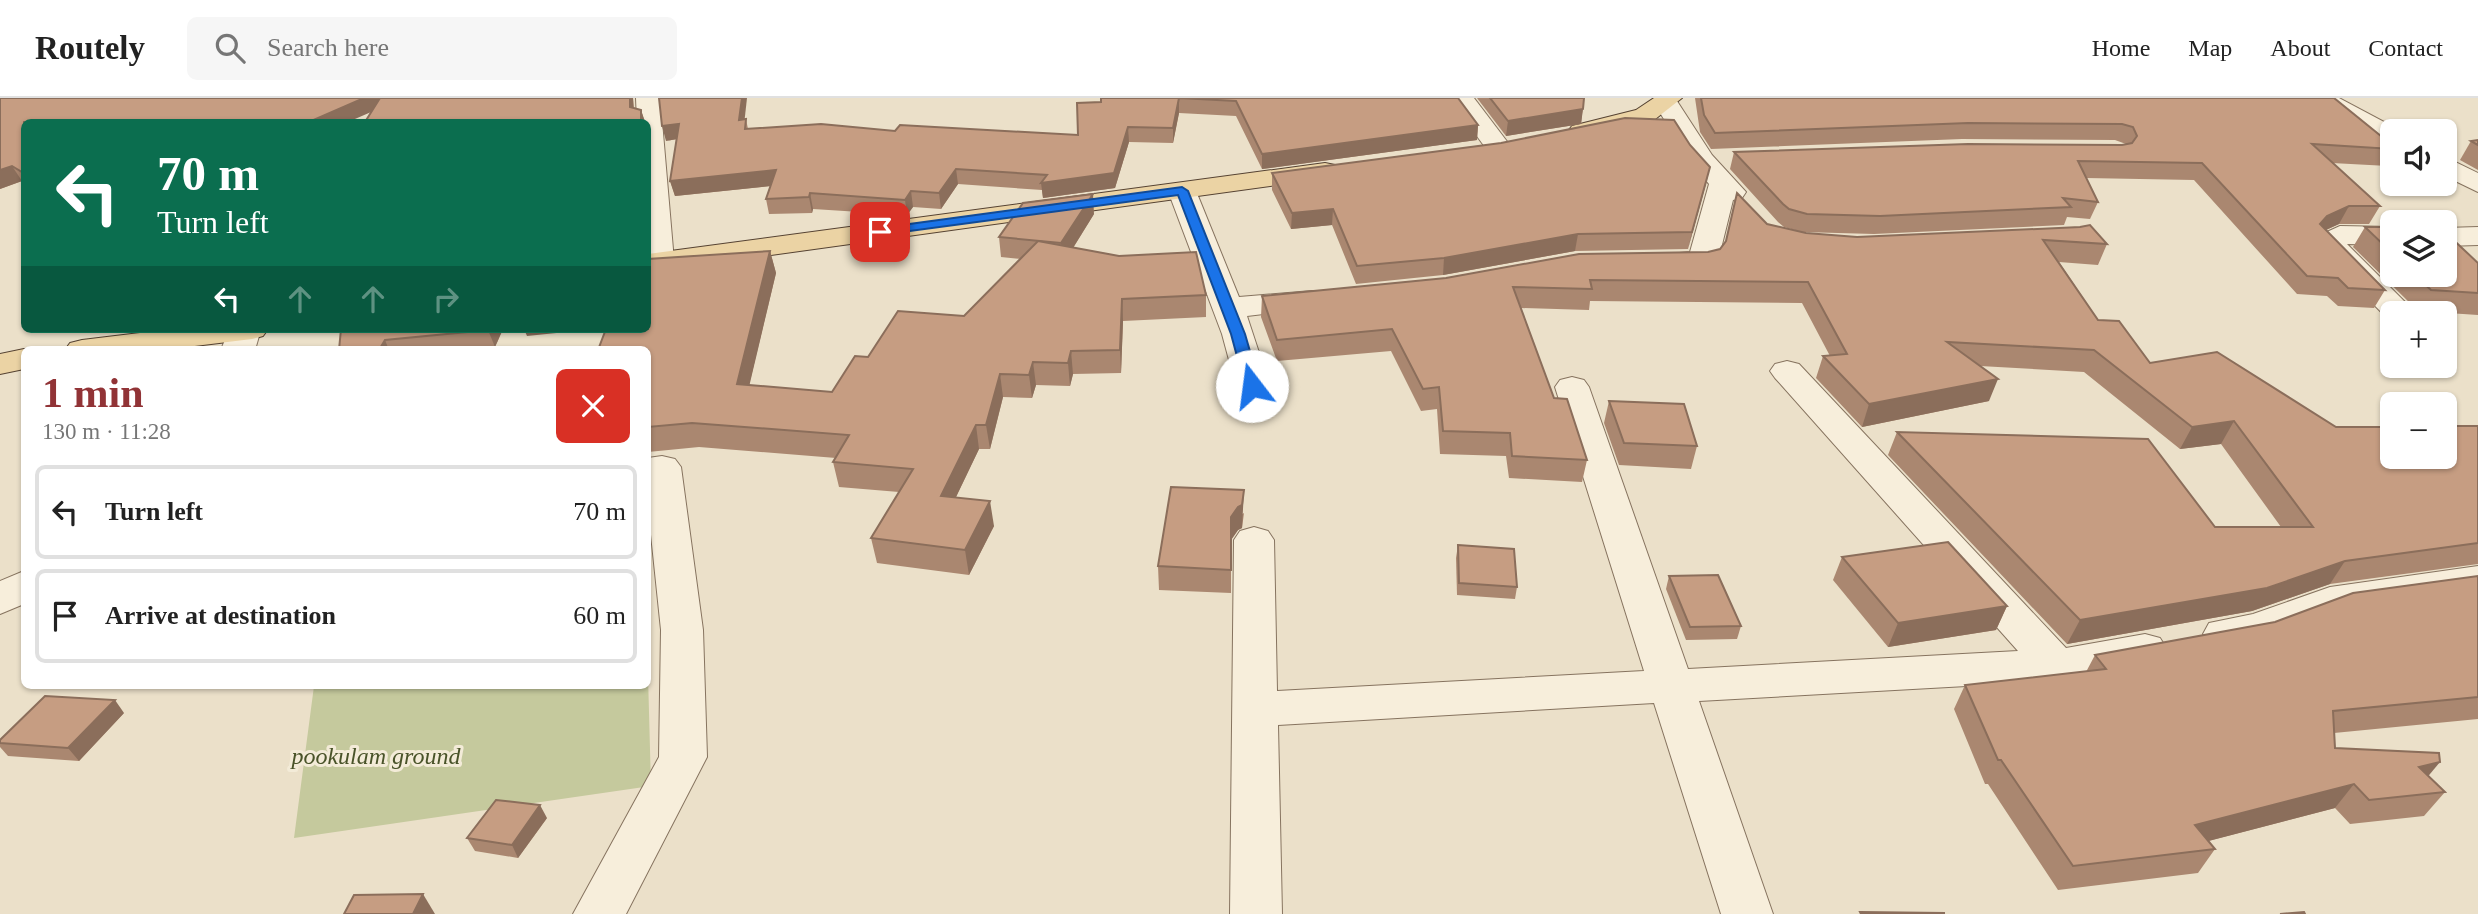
<!DOCTYPE html>
<meta charset="utf-8">
<style>
:root{--surface:#fff;--page:#f6f6f6;--text:#222;--muted:#767676;--line:#e0e0e0;--accent:#913336}
body{margin:0;font-family:Georgia,serif;background:var(--page);color:var(--text);height:100vh;display:flex;flex-direction:column;font-size:26px;white-space:nowrap}
*{box-sizing:border-box;margin:0}
p{font-size:23px;color:var(--muted)}
.icon{flex:none;width:38px;height:38px;fill:none;stroke:currentColor;stroke-width:2;stroke-linecap:round;stroke-linejoin:round}
.map{position:relative;flex:1;overflow:hidden}
.drawer{position:absolute;left:21px;top:248px;width:630px;height:343px;display:flex;flex-direction:column;background:var(--surface);border-radius:10px;box-shadow:0 2px 5px #0004}
.drawer>*{flex:none}
.banner{position:absolute;left:21px;top:21px;width:630px;height:214px;border-radius:10px;box-shadow:0 2px 5px #0004;background:#0b6e4f;color:#fff;overflow:hidden}
.tools{position:absolute;left:2380px;top:21px;display:grid;gap:14px}
.tools a{display:grid;place-items:center;width:77px;height:77px;border-radius:10px;background:var(--surface);box-shadow:0 2px 5px #0004;font-size:35px}
.pin{position:absolute;display:grid;place-items:center;width:60px;height:60px;color:#fff;margin:-30px;border-radius:14px;box-shadow:0 4px 10px #0006}
.me{position:absolute;width:77px;margin:-38px;rotate:345deg;stroke-linejoin:round;filter:drop-shadow(0 0 5px #0008)}
.turn{display:flex;align-items:center;gap:24px;height:147px;padding:0 21px;font-size:32px}
.turn .icon{width:91px;height:91px;stroke-width:2.5}
.turn b{display:block;font-size:49px;line-height:60px}
.lanes{display:flex;align-items:center;height:66px;padding:0 21px;background:#0003;justify-content:center;gap:35px;direction:ltr}
.lanes .off{opacity:.35}
.round{display:grid;place-items:center;flex:none;width:74px;height:74px;border-radius:10px;background:var(--page)}
.overview{display:flex;align-items:center;justify-content:space-between;height:119px;padding:0 21px}
h1{font-size:42px;font-weight:800;line-height:52px;color:var(--accent)}
ul{padding:0;list-style:none}
li{display:flex;align-items:center;gap:21px;height:94px;margin:0 14px 10px;padding:0 7px;border:4px solid var(--line);border-radius:10px}
li div{flex:1}
li b{display:block;font-size:26px}
li em{font-style:normal}
header{display:flex;align-items:center;gap:42px;box-sizing:border-box;height:98px;padding:0 35px;background:var(--surface);border-bottom:2px solid var(--line)}
header strong{font-size:33px}
nav{display:flex;gap:38px;margin-inline-start:auto;font-size:24px}
.search{width:490px;height:63px;background:var(--page);display:flex;align-items:center;gap:18px;box-sizing:border-box;padding:0 24px;border-radius:10px;color:var(--muted);font-size:26px}
.map>svg:first-child{display:block}
.green{fill:#c5c99d}
.lines{fill:none;stroke-linecap:round;stroke-linejoin:round}
.minor-casing{stroke:#86735f;stroke-width:2}
.major-casing{stroke:#554232;stroke-width:2}
.minor{fill:#f7eedb;fill-rule:evenodd}
.major{fill:#ebd3a4;fill-rule:evenodd}
.wall{fill:#aa8770}
.shaded-wall{fill:#8b6e5b}
.building{fill:#c69d82;stroke:#8b6e5b;stroke-width:2}
.route{fill:#1a73e8;stroke:#114b97;stroke-width:2}
.labels{text-anchor:middle;dominant-baseline:central;stroke-width:6;stroke-linejoin:round;paint-order:stroke}
.near-park-label{font-size:24px;font-style:italic;fill:#495329;stroke:#f3ebd8}
</style>
<header>
<strong>Routely</strong>
<div class="search"><svg class="icon" aria-label="search" viewBox="0 0 24 24"><circle cx="10" cy="10" r="6"/><path d="M15 15l6 6"/></svg>Search here</div>
<nav><a>Home</a><a>Map</a><a>About</a><a>Contact</a></nav>
</header>
<div class="map">
<svg width="2478" height="816" viewBox="0 0 2478 816">
<rect width="100%" height="100%" fill="#ebe0c9"/>
<polygon class="green" points="648,577 651,688 294,740 314,588 648,588"/>
<g class="lines">
<g class="minor-casing">
<g id="minor">
<polygon points="636,0 660,0 674,163 670,169 659,172 648,168 648,24 637,24"/>
<polygon points="1449,0 1474,0 1512,50 1508,56 1499,58 1490,56"/>
<polygon points="1657,0 1675,0 1712,57 1746,94 1742,100 1733,102 1718,163 1714,169 1660,173 1649,170 1645,164 1649,158 1690,154 1709,86 1689,62 1654,5"/>
<polygon points="2309,0 2339,0 2401,33 2392,33 2392,47 2383,44 2312,5"/>
<polygon points="2445,59 2478,75 2478,94 2445,78"/>
<polygon points="1182,85 1192,87 1196,93 1239,199 1312,193 1323,195 1328,202 1323,209 1247,218 1270,288 1265,295 1253,298 1241,295 1236,288 1222,236 1168,93 1172,87"/>
<polygon points="2340,128 2392,129 2392,147 2347,146 2416,215 2392,215 2392,223 2389,222 2318,150 2313,144 2318,138"/>
<polygon points="2478,129 2478,147 2445,148 2445,130"/>
<polygon points="229,231 261,231 255,252 221,252"/>
<polygon points="1787,263 1799,266 2066,550 2145,536 2160,540 2167,551 2160,562 2056,583 1699,603 1773,816 1721,816 1654,605 1278,627 1282,816 1230,816 1234,442 1240,433 1254,429 1268,433 1274,442 1277,593 1644,573 1555,289 1560,282 1572,279 1584,282 1589,289 1688,571 2018,553 1775,280 1770,273 1775,266"/>
<polygon points="662,358 675,361 681,369 703,532 707,659 626,816 573,816 659,659 661,532 648,408 648,360"/>
<path d="M 2478,468 L 2478,496 C 2432,502 2384,506 2338,516 C 2295,526 2254,560 2209,547 L 2203,536 L 2209,525 L 2253,516 L 2330,489 Z"/>
<polygon points="24,473 24,506 0,516 0,483"/>
</g>
</g>
<g class="major-casing">
<g id="major">
<polygon points="1654,0 1682,0 1654,22 1581,41 1572,38 1568,33 1572,28 1636,12"/>
<polygon points="1325,65 1335,67 1338,73 1335,79 648,174 648,156"/>
<polygon points="173,231 268,231 263,238 252,241 162,252 65,252 70,245 82,242"/>
<polygon points="24,251 28,252 24,252 24,271 0,276 0,256"/>
</g>
</g>
<use href="#minor" class="minor"/>
<use href="#major" class="major"/>
</g>
<g class="wall">
<polygon points="0,0 633,0 634,10 641,12 645,24 365,24 371,14 24,24 24,85 22,83 0,91"/>
<polygon points="1101,0 1458,0 1478,27 1477,42 1262,71 1236,18 1179,15 1173,45 1129,44 1115,90 1043,100 1042,92 958,86 941,111 913,109 907,117 813,111 812,115 769,116 766,101 770,88 675,98 670,83 677,41 666,43 744,21 746,21 748,31 895,33 1078,37 1101,4"/>
<polygon points="1477,0 1584,0 1581,26 1506,38"/>
<polygon points="1695,0 2334,0 2392,47 2392,61 2388,68 2332,65 2380,108 2369,126 2339,126 2326,132 2385,192 2374,210 2338,208 2327,198 2297,196 2194,82 2086,80 2098,104 2090,121 2067,119 2064,127 1874,136 1802,134 1784,129 1778,124 1730,71 1734,54 2126,46 2115,42 1962,41 1711,51 1700,34"/>
<polygon points="2478,42 2478,72 2460,62 2471,43"/>
<polygon points="1690,47 1710,69 1688,151 1575,153 1443,177 1356,186 1332,127 1291,131 1272,92 1272,75"/>
<polygon points="1094,116 1073,150 1206,197 1206,219 1123,223 1121,275 1073,276 1070,288 1036,287 1032,300 1003,299 990,351 979,351 956,399 994,428 969,477 877,465 871,440 899,394 839,389 833,364 836,360 699,349 648,354 648,252 770,153 776,175 749,287 832,294 868,259 964,218 1021,161 1001,159 999,139"/>
<polygon points="1767,126 1806,135 1857,139 2080,129 2107,146 2098,167 2059,164 2098,222 2150,265 2336,329 2478,328 2478,466 2330,486 2252,513 2067,546 1888,357 1897,334 2215,429 2281,429 2221,346 2180,351 2084,274 1980,268 1989,303 1862,329 1816,280 1823,258 1830,258 1802,205 1590,203 1589,212 1521,210 1554,300 1587,362 1582,384 1509,380 1506,358 1440,356 1437,311 1421,313 1391,253 1277,263 1261,219 1262,198 1708,154 1720,151"/>
<polygon points="2365,129 2392,129 2392,177 2445,177 2478,165 2478,217 2418,213 2353,149"/>
<polygon points="341,231 503,231 495,249 469,252 339,252"/>
<polygon points="1609,303 1697,348 1691,371 1619,367 1604,325"/>
<polygon points="1244,415 1242,430 1238,432 1231,442 1231,495 1159,492 1158,468"/>
<polygon points="1458,447 1517,489 1515,501 1457,497 1456,460"/>
<polygon points="1842,459 2007,508 1996,532 1888,549 1833,482"/>
<polygon points="1669,478 1741,528 1737,541 1686,542 1666,491"/>
<polygon points="2478,478 2478,621 2334,635 2335,650 2428,678 2445,694 2424,718 2350,726 2335,710 2208,743 2215,751 2198,775 2058,792 1988,686 1985,686 1954,611 1965,587 2086,574 2095,557 2275,524"/>
<polygon points="124,615 79,663 8,658 0,649 0,642"/>
<polygon points="547,720 518,760 475,753 467,740"/>
</g>
<g class="shaded-wall">
<polygon points="364,0 390,0 392,5 348,24 309,24"/>
<polygon points="630,0 633,0 634,24 630,9"/>
<polygon points="742,0 747,0 743,36 739,22"/>
<polygon points="1179,0 1179,15 1173,45 1173,30"/>
<polygon points="1583,11 1581,26 1506,38 1508,23"/>
<polygon points="641,12 645,24 641,24"/>
<polygon points="679,26 683,40 666,43 662,28"/>
<polygon points="1478,27 1477,42 1262,71 1262,56"/>
<polygon points="1128,29 1129,44 1115,90 1043,100 1041,85"/>
<polygon points="12,68 22,83 0,91 0,72"/>
<polygon points="1710,69 1706,86 1688,151 1692,134"/>
<polygon points="956,71 958,86 941,111 939,95"/>
<polygon points="776,72 780,87 675,98 670,83"/>
<polygon points="911,93 913,109 907,117 905,102"/>
<polygon points="810,95 813,111 812,115 809,99"/>
<polygon points="1093,96 1094,116 1063,166 1061,145"/>
<polygon points="2349,108 2339,126 2317,136 2320,126 2327,118"/>
<polygon points="1333,111 1332,127 1291,131 1292,115"/>
<polygon points="1578,136 1575,153 1443,177 1444,160"/>
<polygon points="770,153 776,175 744,310 737,286"/>
<polygon points="1122,201 1123,223 1121,275 1120,252"/>
<polygon points="489,231 503,231 495,249 488,232"/>
<polygon points="524,231 596,231 527,238"/>
<polygon points="385,242 389,252 379,252"/>
<polygon points="1071,253 1073,276 1070,288 1068,265"/>
<polygon points="1033,264 1036,287 1032,300 1029,277"/>
<polygon points="1000,276 1003,299 990,351 986,327"/>
<polygon points="1998,281 1989,303 1862,329 1869,306"/>
<polygon points="2234,323 2221,346 2180,351 2192,329"/>
<polygon points="976,327 979,351 945,422 941,398"/>
<polygon points="1244,392 1242,430 1238,432 1231,442 1231,495 1231,419"/>
<polygon points="990,403 994,428 969,477 965,452"/>
<polygon points="2345,463 2330,486 2252,513 2067,546 2080,522"/>
<polygon points="2007,508 1996,532 1888,549 1898,525"/>
<polygon points="115,602 124,615 79,663 68,650"/>
<polygon points="2440,664 2420,688 2419,669"/>
<polygon points="2354,686 2335,710 2178,751 2195,727"/>
<polygon points="540,707 547,720 518,760 512,747"/>
<polygon points="423,796 435,816 413,816"/>
</g>
<g class="building">
<polygon points="0,0 364,0 309,24 24,24 24,73 22,74 12,68 0,72"/>
<polygon points="380,0 630,0 630,9 641,12 641,24 365,24"/>
<polygon points="659,0 742,0 739,22 746,21 745,31 821,26 895,33 900,27 1078,37 1077,5 1101,4 1101,0 1458,0 1478,27 1262,56 1236,3 1179,0 1173,30 1128,29 1114,75 1041,85 1047,77 956,71 939,95 911,93 905,102 810,95 809,99 766,101 776,72 670,83 679,26 662,28"/>
<polygon points="1490,0 1584,0 1583,11 1508,23"/>
<polygon points="1701,0 2334,0 2392,47 2392,51 2312,46 2380,108 2349,108 2327,118 2320,126 2385,192 2348,190 2338,180 2307,178 2202,65 2078,63 2098,104 2063,100 2071,109 1880,118 1807,116 1789,111 1783,106 1734,54 1968,46 2122,47 2132,45 2137,38 2133,29 2122,26 1968,25 1715,35 1704,17"/>
<polygon points="1625,20 1674,22 1690,47 1710,69 1692,134 1578,136 1444,160 1357,168 1333,111 1292,115 1272,75 1501,45"/>
<polygon points="2478,42 2478,47 2471,43"/>
<polygon points="1737,95 1767,126 1806,135 1857,139 2080,129 2090,127 2107,146 2043,142 2098,222 2119,223 2150,265 2217,254 2336,329 2392,329 2392,359 2445,359 2445,328 2478,328 2478,445 2345,463 2267,490 2080,522 1897,334 2148,341 2215,429 2313,429 2234,323 2192,329 2094,252 1947,244 1998,281 1869,306 1823,258 1847,256 1808,184 1590,182 1592,191 1513,189 1554,300 1567,301 1587,362 1512,358 1510,335 1443,333 1439,289 1423,291 1392,231 1277,242 1262,198 1446,180 1579,156 1708,154 1720,151 1726,143"/>
<polygon points="1093,96 1061,145 999,139 1023,105"/>
<polygon points="2365,129 2392,129 2392,155"/>
<polygon points="2445,134 2478,165 2478,195 2431,192 2415,177 2445,177"/>
<polygon points="1038,143 1119,158 1196,154 1206,197 1122,201 1120,252 1071,253 1068,265 1033,264 1029,277 1000,276 986,327 976,327 941,398 990,403 965,452 871,440 913,371 833,364 849,337 692,325 648,329 648,252 598,252 606,231 648,231 648,161 770,153 737,286 832,294 855,258 868,259 898,213 964,218"/>
<polygon points="341,231 489,231 488,232 385,242 379,252 339,252"/>
<polygon points="1609,303 1684,306 1697,348 1624,345"/>
<polygon points="1171,389 1244,392 1242,407 1238,409 1231,419 1231,472 1158,468"/>
<polygon points="1948,444 2007,508 1898,525 1842,459"/>
<polygon points="1458,447 1514,451 1517,489 1459,485"/>
<polygon points="1718,477 1741,528 1690,529 1669,478"/>
<polygon points="2478,478 2478,599 2333,613 2335,650 2439,655 2440,664 2419,669 2445,694 2369,702 2354,686 2195,727 2215,751 2073,768 2001,662 1998,662 1965,587 2106,571 2095,557 2275,524 2353,495"/>
<polygon points="45,598 115,602 68,650 0,645 0,642"/>
<polygon points="496,702 540,707 512,747 467,740"/>
<polygon points="423,796 413,816 344,816 354,797"/>
<polygon points="1860,814 1944,815 1944,816 1861,816"/>
<polygon points="2304,814 2305,816 2280,816"/>
</g>
<polygon class="route" points="1182,89 1188,93 1245,236 1260,288 1258,291 1252,292 1245,288 1231,236 1178,97 880,137 874,134 880,130"/>
<g class="labels">
<g class="near-park-label">
<text x="376" y="658">pookulam ground</text>
</g>
</g>
</svg>
<div class="tools">
<a><svg class="icon" aria-label="sound" viewBox="0 0 24 24"><path d="M4 9h4l5-4v14l-5-4H4zM17 9q2 3 0 6"/></svg></a>
<a><svg class="icon" aria-label="layers" viewBox="0 0 24 24"><path d="M12 4l9 5-9 5-9-5zM3 14l9 5 9-5"/></svg></a>
<a>+</a>
<a>−</a>
</div>
<div class="pin" style="left:880px;top:134px;background:#d93025"><svg class="icon" aria-label="arrive" viewBox="0 0 24 24"><path d="M6 21V4h12l-3 4 3 4H6"/></svg></div>
<svg class="me" style="left:1252px;top:288px" viewBox="-20 -20 40 40"><circle r="19" fill="#fff"/><path d="M0-13L10 11 0 6-10 11z" fill="#1a73e8"/></svg>
<div class="banner">
<div class="turn"><svg class="icon" aria-label="left" viewBox="0 0 24 24"><path d="M17 20v-9H6M10 6l-5 5 5 5"/></svg><div><b>70 m</b>Turn left</div></div>
<div class="lanes"><svg class="icon" aria-label="left" viewBox="0 0 24 24"><path d="M17 20v-9H6M10 6l-5 5 5 5"/></svg><svg class="icon off" aria-label="ahead" viewBox="0 0 24 24"><path d="M12 20V5M6 11l6-6 6 6"/></svg><svg class="icon off" aria-label="ahead" viewBox="0 0 24 24"><path d="M12 20V5M6 11l6-6 6 6"/></svg><svg class="icon off" aria-label="right" viewBox="0 0 24 24"><path d="M7 20v-9h11M14 6l5 5-5 5"/></svg></div>
</div>
<section class="drawer">
<div class="overview"><div><h1>1 min</h1><p>130 m · 11:28</p></div><a class="round" style="background:#d93025;color:#fff"><svg class="icon" aria-label="close" viewBox="0 0 24 24"><path d="M6 6l12 12M18 6L6 18"/></svg></a></div>
<ul>
<li><svg class="icon" aria-label="left" viewBox="0 0 24 24"><path d="M17 20v-9H6M10 6l-5 5 5 5"/></svg><div><b>Turn left</b></div><em>70 m</em></li>
<li><svg class="icon" aria-label="arrive" viewBox="0 0 24 24"><path d="M6 21V4h12l-3 4 3 4H6"/></svg><div><b>Arrive at destination</b></div><em>60 m</em></li>
</ul>
</section>
</div>
